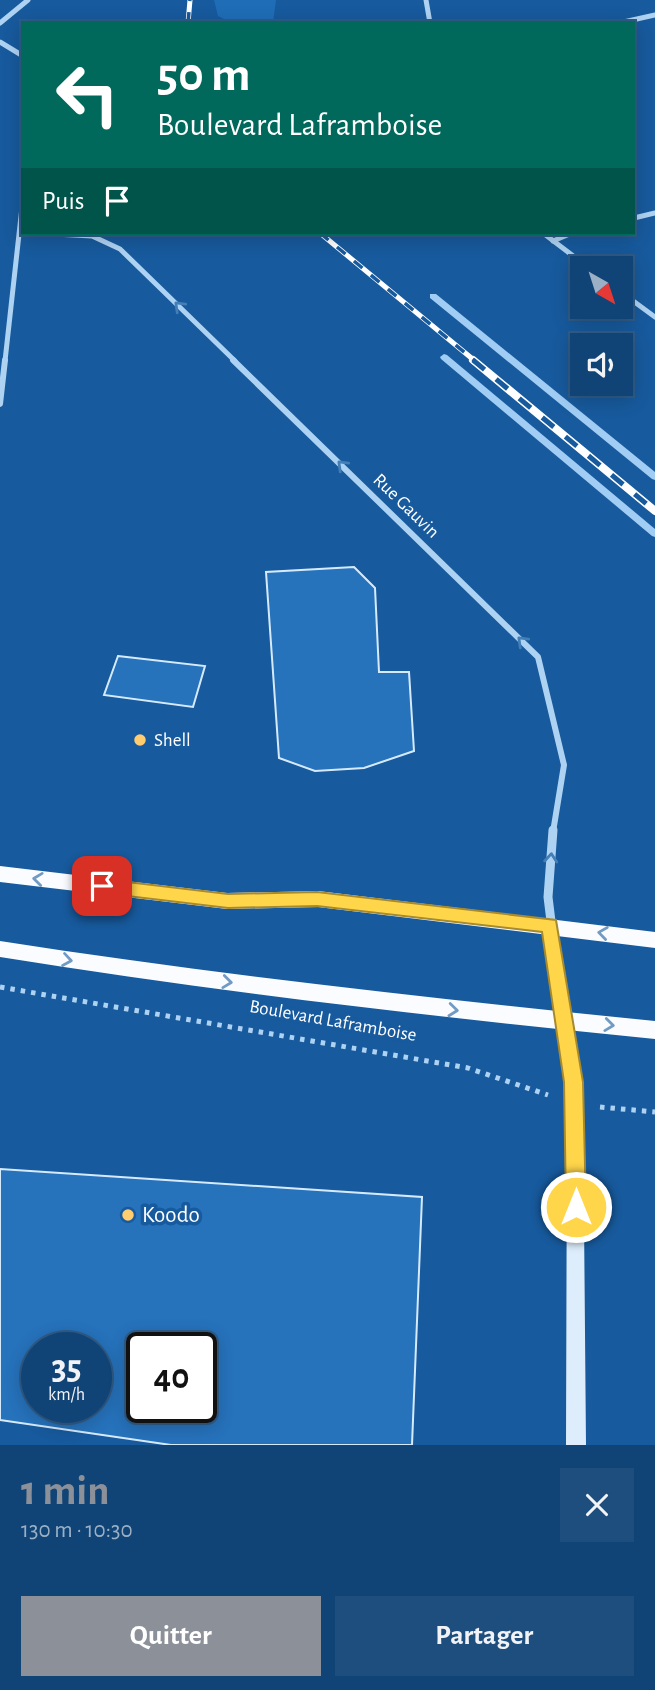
<!DOCTYPE html>
<html lang="fr">
<meta charset="utf-8">
<style>
:root{--surface:#114476;--page:#1e4e7e;--text:#f1f3f6;--muted:#9cb0c5;--line:#305c88;--accent:#8c9099}
body{margin:0;font-family:"Alegreya Sans",sans-serif;background:var(--page);color:var(--text);height:100vh;display:flex;flex-direction:column;font-size:26px;white-space:nowrap}
*{box-sizing:border-box;margin:0}
p{font-size:23px;color:var(--muted)}
.icon{flex:none;width:38px;height:38px;fill:none;stroke:currentColor;stroke-width:2;stroke-linecap:round;stroke-linejoin:round}
.map{position:relative;height:1445px;overflow:hidden}
.side{display:flex;flex-direction:column;background:var(--surface);flex:1}
.side>*{flex:none}
.top-card{position:absolute;left:21px;top:21px;width:614px;height:214px;border-radius:0px;box-shadow:0 4px 18px #0003,0 0 0 2px var(--line);background:#00695c;color:#fff;overflow:hidden}
.needle{width:46px;rotate:141deg}
.controls{position:absolute;left:570px;top:256px;display:grid;gap:14px}
.controls a{display:grid;place-items:center;width:63px;height:63px;border-radius:0px;background:var(--surface);box-shadow:0 4px 18px #0003,0 0 0 2px var(--line);font-size:35px}
.speed{position:absolute;left:21px;top:1332px;display:flex;gap:14px;font-size:35px;font-weight:700;text-align:center}
.speed>*{display:grid;place-content:center;width:91px;height:91px;border-radius:50%;background:var(--surface);box-shadow:0 4px 18px #0003,0 0 0 2px var(--line);line-height:1}
.speed small{font-size:18px;font-weight:400}
.speed .limit{border:4px solid #111;border-radius:10px;background:#fff;color:#111}
.pin{position:absolute;display:grid;place-items:center;width:60px;height:60px;color:#fff;margin:-30px;border-radius:14px;box-shadow:0 4px 10px #0006}
.me{position:absolute;width:77px;margin:-38px;rotate:0deg;stroke-linejoin:round;filter:drop-shadow(0 0 5px #0008)}
.turn{display:flex;align-items:center;gap:24px;height:147px;padding:0 21px;font-size:32px}
.turn .icon{width:91px;height:91px;stroke-width:2.5}
.turn b{display:block;font-size:49px;line-height:60px}
.then{display:flex;align-items:center;height:66px;padding:0 21px;background:#0003;gap:14px;font-size:26px}
.round{display:grid;place-items:center;flex:none;width:74px;height:74px;border-radius:0px;background:var(--page)}
.summary{display:flex;align-items:center;justify-content:space-between;height:119px;padding:0 21px}
h1{font-size:42px;font-weight:700;line-height:52px;color:var(--accent)}
.primary-button{display:flex;gap:14px;margin-top:auto;padding:14px 21px}
.primary-button a{flex:1;height:80px;border-radius:0px;background:var(--accent);color:#fff;font-size:28px;font-weight:700;line-height:80px;text-align:center}
.primary-button a+a{background:var(--page);color:var(--text)}
.map>svg:first-child{display:block}
.green{fill:#1f6db6}
.lines{fill:none;stroke-linecap:round;stroke-linejoin:round}
.stream{fill:#a1cdf5;fill-rule:evenodd}
.building{fill:#2672bb;stroke:#d6eafd;stroke-width:2;fill-rule:evenodd}
.path{stroke:#aed2f2;stroke-width:5;stroke-dasharray:4.5 6;stroke-linecap:butt}
.street-far2{stroke:#aed2f2;stroke-width:5}
.street-far1{stroke:#aed2f2;stroke-width:6}
.street{stroke:#aed2f2;stroke-width:9}
.secondary{fill:#ddedfc;fill-rule:evenodd}
.primary{fill:#fafcff;fill-rule:evenodd}
.rail-far1-casing{stroke:#fff;stroke-width:5}
.rail-casing{stroke:#fff;stroke-width:8}
.rail-far1{stroke:#175a9d;stroke-width:3.5;stroke-dasharray:11;stroke-linecap:butt}
.rail{stroke:#175a9d;stroke-width:5;stroke-dasharray:15;stroke-linecap:butt}
.oneway{stroke:#447eb6}
.oneway2{stroke:#729bc4}
.route{fill:#ffd54a;stroke:#a68a30;stroke-width:2}
.poi-dot{fill:#ffcc70;stroke:#175a9d;stroke-width:2.5}
.labels{text-anchor:middle;dominant-baseline:central;stroke-width:7;stroke-linejoin:round;paint-order:stroke}
.street-label{font-size:19px;fill:#fff;stroke:#175a9d}
.poi-label{font-size:19px;fill:#fff;stroke:#175a9d;text-anchor:start}
.near-poi-label{font-size:23px;fill:#fff;stroke:#175a9d;text-anchor:start}
</style>
<div class="map">
<svg width="655" height="1445" viewBox="0 0 655 1445">
<rect width="100%" height="100%" fill="#175a9d"/>
<polygon class="green" points="214,0 276,0 273,23 232,23 218,16"/>
<g class="lines">
<g class="stream">
<polygon points="430,294 436,294 655,472 655,480 652,479 430,298"/>
<polygon points="444,354 447,355 655,529 655,537 652,536 441,359 440,357"/>
</g>
</g>
<g class="building">
<polygon points="354,567 375,588 379,672 409,672 414,751 364,768 315,771 279,758 266,572"/>
<polygon points="118,656 205,666 193,707 104,695"/>
<path d="M 0,1169 L 422,1197 L 412,1445 L 171,1445 L 0,1420 ZM 37,1348 L 96,1348 L 96,1407 L 37,1407 ZM 142,1348 L 201,1348 L 201,1407 L 142,1407 Z"/>
</g>
<g class="lines">
<g class="path">
<polyline points="0,987 468,1068 548,1095"/>
<polyline points="600,1107 655,1112"/>
</g>
<g class="street-far2">
<polyline points="426,0 430,23"/>
<polyline points="0,23 28,0"/>
<polyline points="619,23 655,15"/>
<polyline points="0,42 23,56"/>
<polyline points="634,218 655,213"/>
<polyline points="35,233 92,236 120,249 235,361"/>
<polyline points="543,233 589,268"/>
<polyline points="553,241 572,233"/>
<polyline points="621,292 655,317"/>
<polyline points="5,361 23,198"/>
</g>
<g class="street-far1">
<polyline points="233,360 538,657 564,765 553,832"/>
<polyline points="0,404 5,360"/>
</g>
<polyline class="street" points="553,830 548,897 563,1019"/>
<polygon class="secondary" points="563,1012 569,1014 571,1019 583,1104 586,1445 566,1445 567,1104 555,1019 557,1014"/>
<g class="primary">
<polygon points="0,866 227,893 318,891 655,932 655,948 318,907 227,909 0,882"/>
<path d="M 0,941 C 218,975 436,999 655,1021 L 655,1039 C 436,1017 218,992 0,957 Z"/>
</g>
<g class="rail-far1-casing">
<g id="rail-far1">
<polyline points="188,23 190,0"/>
<polyline points="320,233 475,361"/>
</g>
</g>
<g class="rail-casing">
<polyline id="rail" points="473,360 655,511"/>
</g>
<use href="#rail-far1" class="rail-far1"/>
<use href="#rail" class="rail"/>
</g>
<defs><path id="oneway-chevron" d="M-2-3.5L2.5 0L-2 3.5" fill="none" stroke-width="1.6" stroke-linecap="round" stroke-linejoin="round" transform="scale(1.75)"/></defs>
<g class="oneway">
<use href="#oneway-chevron" transform="translate(179 306) rotate(-136)"/>
<use href="#oneway-chevron" transform="translate(342 465) rotate(-136)"/>
<use href="#oneway-chevron" transform="translate(522 641) rotate(-136)"/>
<use href="#oneway-chevron" transform="translate(551 858) rotate(-85)"/>
</g>
<g class="oneway2">
<use href="#oneway-chevron" transform="translate(38 879) rotate(-173)"/>
<use href="#oneway-chevron" transform="translate(603 933) rotate(-172)"/>
<use href="#oneway-chevron" transform="translate(67 960) rotate(9)"/>
<use href="#oneway-chevron" transform="translate(227 982) rotate(7)"/>
<use href="#oneway-chevron" transform="translate(453 1010) rotate(6)"/>
<use href="#oneway-chevron" transform="translate(609 1025) rotate(7)"/>
</g>
<polygon class="route" points="102,879 228,894 317,892 556,920 583,1082 586,1207 583,1214 576,1217 569,1214 566,1207 564,1082 542,932 317,906 228,908 102,893 93,886"/>
<g class="poi-dot">
<circle cx="140" cy="740" r="7"/>
<circle cx="128" cy="1215" r="7"/>
</g>
<g class="labels">
<g class="street-label">
<text transform="translate(406 506) rotate(44)">Rue Gauvin</text>
<text transform="translate(333 1021) rotate(10)">Boulevard Laframboise</text>
</g>
<g class="poi-label">
<text x="154" y="740">Shell</text>
</g>
<g class="near-poi-label">
<text x="142" y="1215">Koodo</text>
</g>
</g>
</svg>
<div class="controls">
<a><svg class="needle" viewBox="-14 -14 28 28"><path d="M0-13l5 13h-10z" fill="#e53935"/><path d="M0 13l5-13h-10z" fill="#9cb0c5"/></svg></a>
<a><svg class="icon" aria-label="sound" viewBox="0 0 24 24"><path d="M4 9h4l5-4v14l-5-4H4zM17 9q2 3 0 6"/></svg></a>
</div>
<div class="speed"><div>35<small>km/h</small></div><div class="limit">40</div></div>
<div class="pin" style="left:102px;top:886px;background:#d93025"><svg class="icon" aria-label="arrive" viewBox="0 0 24 24"><path d="M6 21V4h12l-3 4 3 4H6"/></svg></div>
<svg class="me" style="left:576px;top:1207px" viewBox="-20 -20 40 40"><circle r="17" fill="#ffd54a" stroke="#fff" stroke-width="3"/><path d="M0-11L8 9 0 5-8 9z" fill="#fff"/></svg>
<div class="top-card">
<div class="turn"><svg class="icon" aria-label="left" viewBox="0 0 24 24"><path d="M17 20v-9H6M10 6l-5 5 5 5"/></svg><div><b>50 m</b>Boulevard Laframboise</div></div>
<div class="then">Puis<svg class="icon" aria-label="arrive" viewBox="0 0 24 24"><path d="M6 21V4h12l-3 4 3 4H6"/></svg></div>
</div>
</div>
<section class="side">
<div class="summary"><div><h1>1 min</h1><p>130 m · 10:30</p></div><a class="round"><svg class="icon" aria-label="close" viewBox="0 0 24 24"><path d="M6 6l12 12M18 6L6 18"/></svg></a></div>
<div class="primary-button"><a>Quitter</a><a>Partager</a></div>
</section>
